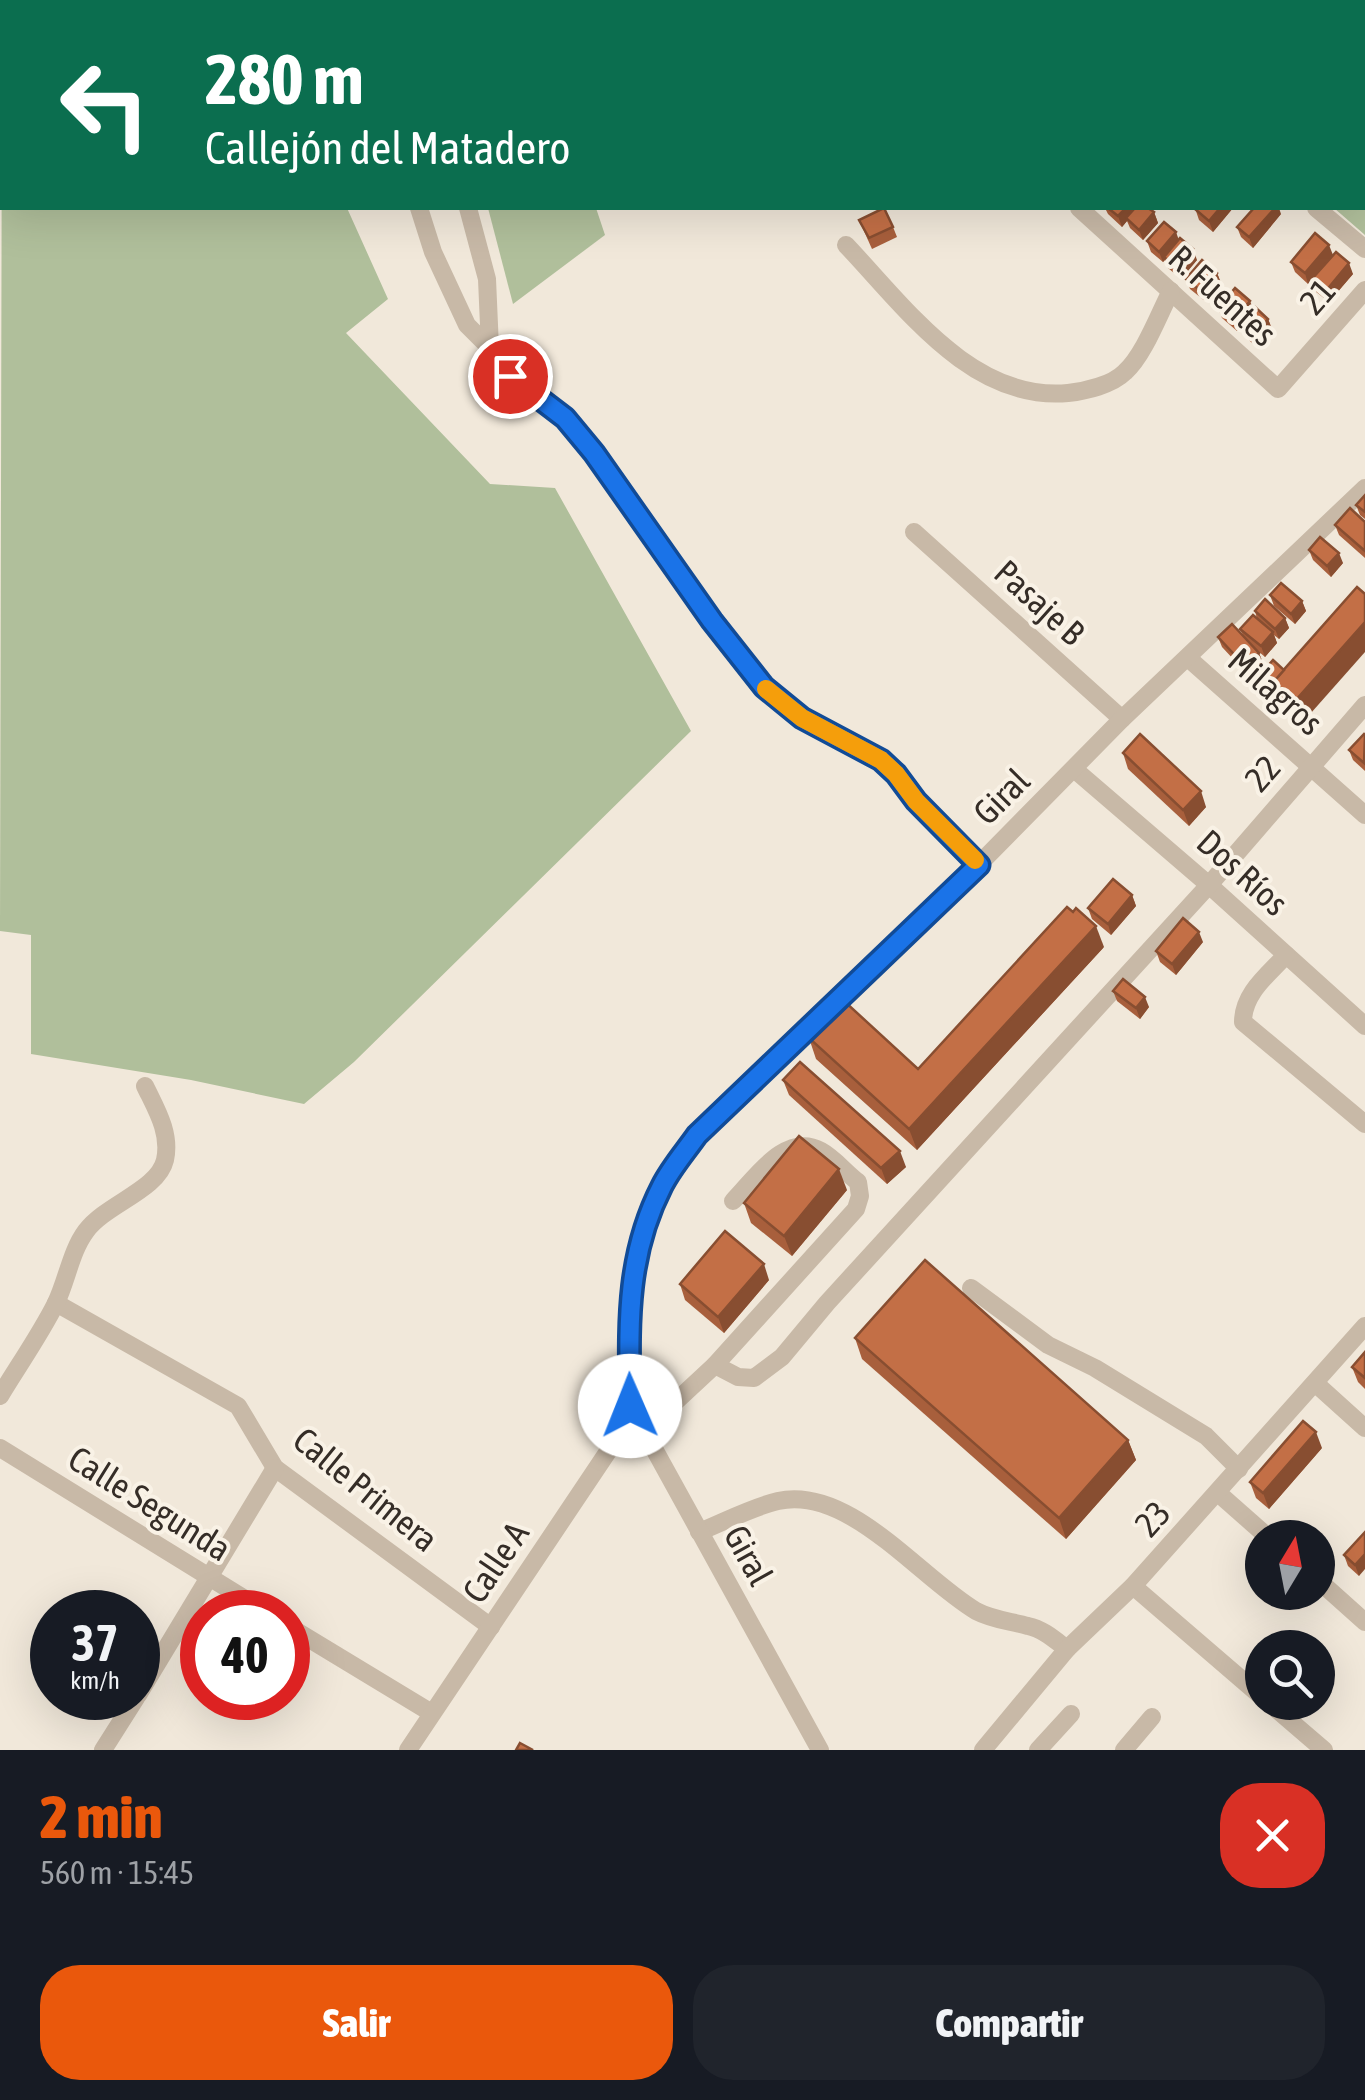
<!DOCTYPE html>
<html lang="es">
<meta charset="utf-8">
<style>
:root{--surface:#171b24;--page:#20242c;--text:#f1f3f6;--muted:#9ea1a6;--accent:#ea580c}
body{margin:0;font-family:"Asap Condensed",sans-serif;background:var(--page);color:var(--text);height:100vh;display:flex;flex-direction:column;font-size:38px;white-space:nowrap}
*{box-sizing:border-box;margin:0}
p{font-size:32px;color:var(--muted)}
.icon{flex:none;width:55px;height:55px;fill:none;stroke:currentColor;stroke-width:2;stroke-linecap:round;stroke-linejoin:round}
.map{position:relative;height:1750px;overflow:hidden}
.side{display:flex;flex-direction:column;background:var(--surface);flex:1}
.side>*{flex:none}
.top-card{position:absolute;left:0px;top:0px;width:1365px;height:210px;box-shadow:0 10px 40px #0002;background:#0b6e4f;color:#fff;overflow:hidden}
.needle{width:65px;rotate:10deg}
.fabs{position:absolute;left:1245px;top:1520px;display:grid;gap:20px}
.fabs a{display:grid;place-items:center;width:90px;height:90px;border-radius:50%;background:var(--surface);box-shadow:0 10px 40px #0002;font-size:50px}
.speed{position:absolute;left:30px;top:1590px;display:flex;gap:20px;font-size:50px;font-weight:700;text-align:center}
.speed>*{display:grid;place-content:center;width:130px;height:130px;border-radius:50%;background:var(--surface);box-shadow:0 10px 40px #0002;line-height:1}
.speed small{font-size:25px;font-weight:400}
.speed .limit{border:15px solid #d22;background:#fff;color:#111}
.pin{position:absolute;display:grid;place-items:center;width:85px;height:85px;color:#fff;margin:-42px;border:5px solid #fff;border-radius:50%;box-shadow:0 2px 10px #0007}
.me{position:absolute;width:110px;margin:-55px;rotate:359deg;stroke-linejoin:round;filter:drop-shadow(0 0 8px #0008)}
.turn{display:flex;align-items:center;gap:35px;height:210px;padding:0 40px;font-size:45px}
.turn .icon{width:130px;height:130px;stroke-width:2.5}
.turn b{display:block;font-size:70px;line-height:85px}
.round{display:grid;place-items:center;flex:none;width:105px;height:105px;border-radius:40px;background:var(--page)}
.overview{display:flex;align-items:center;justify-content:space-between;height:170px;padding:0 40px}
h1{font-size:60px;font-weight:800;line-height:75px;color:var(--accent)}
.primary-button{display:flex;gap:20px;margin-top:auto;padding:20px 40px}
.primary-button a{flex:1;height:115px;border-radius:40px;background:var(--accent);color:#fff;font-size:40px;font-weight:800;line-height:115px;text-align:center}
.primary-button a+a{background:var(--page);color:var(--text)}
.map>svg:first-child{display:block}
.green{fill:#b0bf9b}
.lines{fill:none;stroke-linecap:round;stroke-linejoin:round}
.minor{stroke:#c8b9a7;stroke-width:18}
.wall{fill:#a85f3c}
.shaded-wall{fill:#884e31}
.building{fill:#c36f46;stroke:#884e31;stroke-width:2.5}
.route-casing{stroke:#114b97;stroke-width:25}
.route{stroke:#1a73e8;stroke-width:18}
.slow{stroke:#f59e0b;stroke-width:18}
.labels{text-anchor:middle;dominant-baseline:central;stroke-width:8;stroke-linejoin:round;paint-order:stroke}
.street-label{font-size:35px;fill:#352d27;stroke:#f9f2e6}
</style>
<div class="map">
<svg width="1365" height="1750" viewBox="0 0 1365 1750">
<rect width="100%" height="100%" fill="#f1e8da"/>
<g class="green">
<polygon points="105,0 397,0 99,2"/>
<polygon points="587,0 865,0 584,2"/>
<polygon points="2,43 2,208 347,208 388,299 346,333 490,484 555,488 691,731 354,1062 304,1104 191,1080 31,1054 31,935 0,931"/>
<polygon points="1365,80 1365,235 1334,208 1362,208"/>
<polygon points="488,208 596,208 605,235 513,304"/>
</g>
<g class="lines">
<g class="minor">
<polyline points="444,0 446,2"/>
<polyline points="1077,0 1080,2"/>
<polyline points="555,2 559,0"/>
<polyline points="889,2 891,0"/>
<polyline points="1268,2 1270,0"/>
<polyline points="419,208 433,252 467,325 490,348 510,376 565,418 594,453 667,560 764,687 803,718 881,760 896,774 916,801 979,865"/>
<polyline points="468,208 487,279 490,348"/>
<polyline points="1079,208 1278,389 1365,290"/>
<polyline points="1316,208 1365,249"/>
<path d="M 846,245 C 905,307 972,402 1068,393 C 1086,391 1112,385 1125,372 C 1144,355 1159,314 1171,291"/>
<polyline points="914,532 1122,719"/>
<polyline points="1188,658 1365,815"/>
<polyline points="1074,769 1209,885 1365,1026"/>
<path d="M 1286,955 C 1268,975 1243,993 1243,1022 L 1365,1124"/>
<polyline points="971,1288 1048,1345 1095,1368 1206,1436 1239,1469"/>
<polyline points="56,1303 238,1406 275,1468 491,1627"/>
<polyline points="715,1365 738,1377 754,1378 782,1357 827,1303 1209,885 1365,705"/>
<polyline points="1315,1383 1365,1428"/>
<path d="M 0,1396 C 18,1366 40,1335 56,1303 C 67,1280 71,1251 86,1231 C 106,1204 158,1190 165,1160 C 171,1133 156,1109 145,1086"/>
<path d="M 644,1431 L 715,1365 L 856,1209 L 860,1196 L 858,1182 C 846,1173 834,1158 821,1151 C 785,1131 755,1179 733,1201"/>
<polyline points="0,1448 266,1612"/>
<polyline points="1218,1493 1269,1538"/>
<path d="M 699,1532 C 724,1522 752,1507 778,1501 C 849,1485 920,1578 976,1611 C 993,1620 1010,1621 1028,1626 C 1043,1629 1055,1640 1067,1649"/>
<polyline points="1318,1580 1365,1622"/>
<polyline points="1133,1586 1262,1697"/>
<polyline points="288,1626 430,1712"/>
<polyline points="138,1695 275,1468"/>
<polyline points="1268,1702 1324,1750"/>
<polyline points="103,1750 136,1698"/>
<polyline points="408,1750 613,1444 631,1407"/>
<polyline points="820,1750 631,1407 631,1278 645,1224 663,1183 697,1135 933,911 1122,719 1365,488"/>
<polyline points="983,1750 1067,1649 1133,1586 1365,1326"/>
<polyline points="1038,1750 1071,1714"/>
<polyline points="1124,1750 1152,1717"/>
</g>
</g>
<g class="wall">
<polygon points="1105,208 1148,208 1154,212 1158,223 1143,240 1130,228 1127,221 1122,227 1108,214"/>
<polygon points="1195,208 1233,208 1213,232 1199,220"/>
<polygon points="1281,214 1253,248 1241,237 1237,227"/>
<polygon points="859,220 893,227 897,237 872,249"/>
<polygon points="1147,241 1197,260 1181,279 1168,268 1165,260 1163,262 1151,252"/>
<polygon points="1333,255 1353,274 1329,302 1315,291 1312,280 1308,284 1295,272 1291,262"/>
<polygon points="1217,273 1221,283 1205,301 1190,289 1186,279"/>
<polygon points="1218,308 1253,309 1268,319 1272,329 1257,347 1244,336 1240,327 1237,331 1222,318"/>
<polygon points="1365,495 1365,519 1360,515 1356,505"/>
<polygon points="1365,522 1365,558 1339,535 1335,525"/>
<polygon points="1309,550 1343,563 1331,577 1313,560"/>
<polygon points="1357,587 1303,722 1281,703 1277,692 1274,696 1263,687 1259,676 1284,670"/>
<polygon points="1270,595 1302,601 1306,611 1295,624 1274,606"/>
<polygon points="1255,611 1285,618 1289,628 1279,639 1274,635 1277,643 1265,657 1258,651 1263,663 1249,676 1222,647 1218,637 1243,635 1240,629 1257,619"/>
<polygon points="1365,735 1365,771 1353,760 1349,750"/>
<polygon points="1123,753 1206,807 1189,826 1128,769"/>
<polygon points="1132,895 1136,906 1111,935 1092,919 1088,908"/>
<polygon points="1203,942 1176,975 1160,962 1156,951"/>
<polygon points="1104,947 917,1150 816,1059 809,1038 918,1069"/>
<polygon points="1113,991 1149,1007 1140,1019 1117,1001"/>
<polygon points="783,1080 906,1167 887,1184 789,1095"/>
<polygon points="847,1190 792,1256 751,1223 744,1203"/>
<polygon points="769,1280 724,1333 685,1300 680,1284"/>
<polygon points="855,1338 1128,1440 1136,1460 1066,1539 862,1359"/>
<polygon points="1365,1352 1365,1389 1358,1382 1352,1367"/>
<polygon points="1322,1448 1269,1509 1256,1498 1250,1482"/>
<polygon points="1365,1532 1359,1576 1348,1566 1344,1555"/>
</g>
<g class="shaded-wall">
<polygon points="1126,208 1139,208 1126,218 1127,221 1122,227 1118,216"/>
<polygon points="1220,208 1233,208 1213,232 1209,221"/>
<polygon points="1275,208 1279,208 1281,214 1253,248 1249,237"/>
<polygon points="1154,212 1158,223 1143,240 1139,230"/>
<polygon points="1176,232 1180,243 1163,262 1159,252"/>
<polygon points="1329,245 1333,255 1308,284 1305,273"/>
<polygon points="1193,249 1197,260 1181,279 1177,268"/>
<polygon points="1349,263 1353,274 1329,302 1325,292"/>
<polygon points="1217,273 1221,283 1205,301 1201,291"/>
<polygon points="1250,301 1254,311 1237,331 1233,321"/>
<polygon points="1268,319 1272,329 1257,347 1253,337"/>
<polygon points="1339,553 1343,563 1331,577 1327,566"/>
<polygon points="1302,601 1306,611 1295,624 1291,614"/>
<polygon points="1285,618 1289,628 1279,639 1275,629"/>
<polygon points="1365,622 1365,652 1303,722 1295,701"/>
<polygon points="1273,632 1277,643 1265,657 1261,646"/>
<polygon points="1259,653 1263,663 1249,676 1245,666"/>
<polygon points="1273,682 1277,692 1274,696 1270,686"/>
<polygon points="1201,791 1206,807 1189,826 1183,810"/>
<polygon points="1132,895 1136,906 1111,935 1108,924"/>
<polygon points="1096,926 1104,947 917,1150 909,1129"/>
<polygon points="1199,932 1203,942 1176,975 1172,964"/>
<polygon points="1145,997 1149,1007 1140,1019 1136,1008"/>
<polygon points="900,1151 906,1167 887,1184 881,1168"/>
<polygon points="839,1169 847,1190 792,1256 784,1236"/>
<polygon points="764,1264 769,1280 724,1333 718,1317"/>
<polygon points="1316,1432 1322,1448 1269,1509 1263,1493"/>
<polygon points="1128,1440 1136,1460 1066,1539 1059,1518"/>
<polygon points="1365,1554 1365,1569 1359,1576 1355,1565"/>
</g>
<g class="building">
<polygon points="1034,0 1054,0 1056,2 1032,2"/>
<polygon points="1116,0 1138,0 1136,2 1114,2"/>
<polygon points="1162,0 1184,0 1187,2 1161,2"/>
<polygon points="1190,0 1213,0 1216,2 1193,2"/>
<polygon points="1365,35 1365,62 1362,65 1362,37"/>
<polygon points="884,208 893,227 869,238 859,220"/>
<polygon points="1108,208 1126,208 1118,216"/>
<polygon points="1135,208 1148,208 1154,212 1139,230 1126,218"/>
<polygon points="1197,208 1220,208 1209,221 1195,209"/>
<polygon points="1254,208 1275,208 1249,237 1237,227"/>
<polygon points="1164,222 1176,232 1159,252 1147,241"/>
<polygon points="1315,233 1329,245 1305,273 1291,262"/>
<polygon points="1180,238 1193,249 1177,268 1164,257"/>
<polygon points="1336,252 1349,263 1325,292 1311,280"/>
<polygon points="1202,260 1217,273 1201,291 1186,279"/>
<polygon points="1235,288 1250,301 1233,321 1218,308"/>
<polygon points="1255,307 1268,319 1253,337 1240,325"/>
<polygon points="1365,495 1365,512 1356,505"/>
<polygon points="1350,508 1365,522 1365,551 1335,525"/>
<polygon points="1320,537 1339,553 1327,566 1309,550"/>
<polygon points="1281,583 1302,601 1291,614 1270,595"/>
<polygon points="1357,587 1365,594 1365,622 1295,701 1273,682"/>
<polygon points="1265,599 1285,618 1275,629 1255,611"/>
<polygon points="1253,615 1273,632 1261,646 1240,629"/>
<polygon points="1232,624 1259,653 1245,666 1218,637"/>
<polygon points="1273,660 1284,670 1270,686 1259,676"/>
<polygon points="1140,734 1201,791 1183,810 1123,753"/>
<polygon points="1364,734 1365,735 1364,763 1349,750"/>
<polygon points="1113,879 1132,895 1108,924 1088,908"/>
<polygon points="1067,907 1073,912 1076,908 1096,926 909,1129 809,1038 843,1000 918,1069"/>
<polygon points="1183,918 1199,932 1172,964 1156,951"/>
<polygon points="1123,979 1145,997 1136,1008 1113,991"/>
<polygon points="800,1062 900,1151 881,1168 783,1080"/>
<polygon points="799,1136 839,1169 784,1236 744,1203"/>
<polygon points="725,1231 764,1264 718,1317 680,1284"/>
<polygon points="925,1260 1128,1440 1059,1518 855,1338"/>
<polygon points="1365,1352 1365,1378 1352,1367"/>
<polygon points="1303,1421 1316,1432 1263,1493 1250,1482"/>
<polygon points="1365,1532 1365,1554 1355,1565 1344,1555"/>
<polygon points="520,1743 533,1750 516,1750"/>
</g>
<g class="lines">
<g class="route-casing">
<path id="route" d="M 510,376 L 565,418 L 594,453 L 712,621 L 764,687 L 802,718 L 881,760 L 896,774 L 916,801 L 979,865 L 697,1135 C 685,1152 671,1168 662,1186 C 625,1258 629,1328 630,1406"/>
</g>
<use href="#route" class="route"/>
<polyline class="slow" points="766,689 802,718 881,760 896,774 916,801 975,860"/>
</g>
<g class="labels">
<g class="street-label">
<text transform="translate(1223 295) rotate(42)">R. Fuentes</text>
<text transform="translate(1317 296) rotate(-49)">21</text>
<text transform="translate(1040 602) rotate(42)">Pasaje B</text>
<text transform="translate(1276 691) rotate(41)">Milagros</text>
<text transform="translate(1262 773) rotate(-49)">22</text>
<text transform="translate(1001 796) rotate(-45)">Giral</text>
<text transform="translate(1243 872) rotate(42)">Dos Ríos</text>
<text transform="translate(366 1489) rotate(39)">Calle Primera</text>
<text transform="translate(150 1503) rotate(32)">Calle Segunda</text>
<text transform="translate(1152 1518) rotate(-48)">23</text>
<text transform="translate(749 1555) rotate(61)">Giral</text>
<text transform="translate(495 1562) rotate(-56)">Calle A</text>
</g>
</g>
</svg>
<div class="fabs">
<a><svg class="needle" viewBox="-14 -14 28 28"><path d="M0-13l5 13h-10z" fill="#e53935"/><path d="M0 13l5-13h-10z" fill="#9ea1a6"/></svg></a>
<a><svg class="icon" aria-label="search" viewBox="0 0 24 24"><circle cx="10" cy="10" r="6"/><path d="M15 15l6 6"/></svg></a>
</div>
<div class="speed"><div>37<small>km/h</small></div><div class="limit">40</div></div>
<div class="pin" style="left:510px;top:376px;background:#d93025"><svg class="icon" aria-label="arrive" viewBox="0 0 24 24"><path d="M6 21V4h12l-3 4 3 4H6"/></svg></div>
<svg class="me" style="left:630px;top:1406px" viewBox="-20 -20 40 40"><circle r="19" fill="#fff"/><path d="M0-13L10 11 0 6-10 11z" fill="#1a73e8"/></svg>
<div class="top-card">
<div class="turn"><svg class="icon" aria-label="left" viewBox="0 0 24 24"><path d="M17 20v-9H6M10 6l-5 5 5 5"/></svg><div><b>280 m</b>Callejón del Matadero</div></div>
</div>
</div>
<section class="side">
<div class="overview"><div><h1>2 min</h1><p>560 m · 15:45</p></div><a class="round" style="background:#d93025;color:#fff"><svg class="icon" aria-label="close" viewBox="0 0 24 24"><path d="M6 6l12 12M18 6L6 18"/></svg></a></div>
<div class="primary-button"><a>Salir</a><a>Compartir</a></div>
</section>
